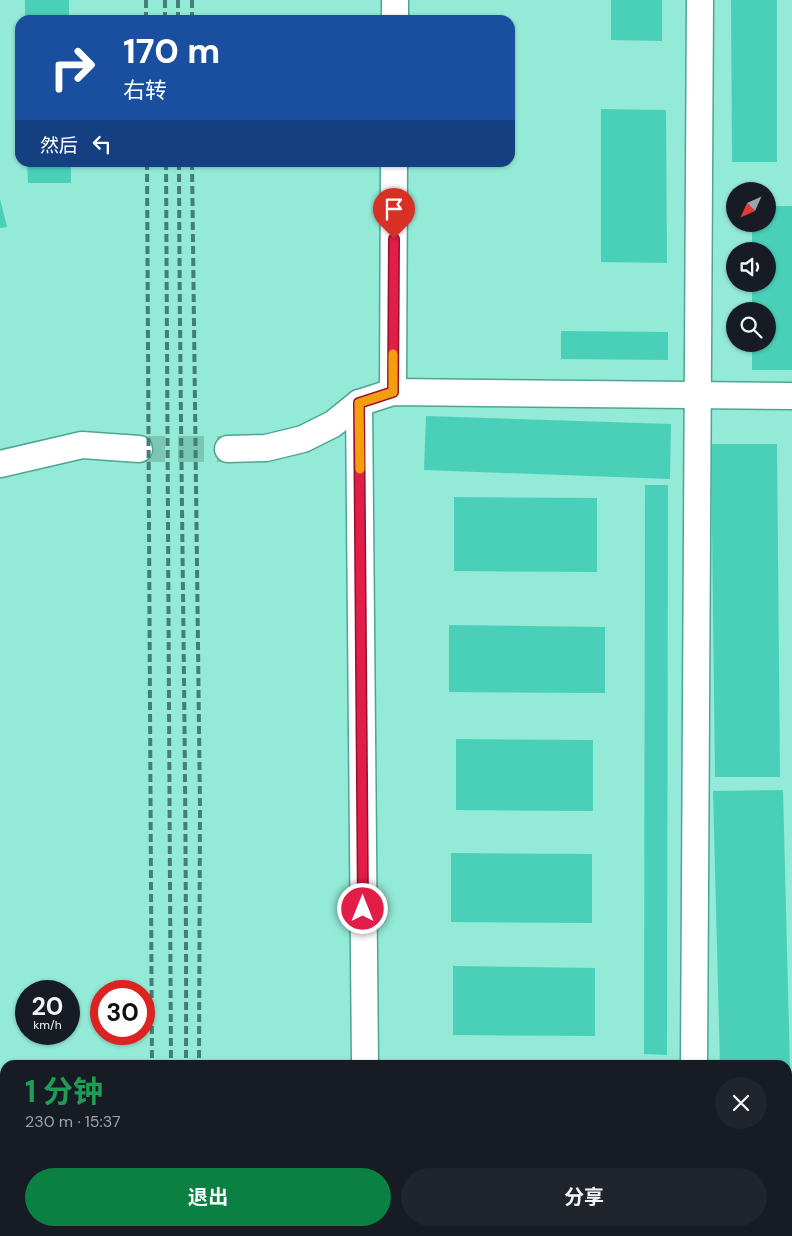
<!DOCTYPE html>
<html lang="zh">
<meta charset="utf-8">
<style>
:root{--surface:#171b24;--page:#20242c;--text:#f1f3f6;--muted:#9ea1a6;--accent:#0b8043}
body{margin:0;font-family:"DM Sans","Noto Sans SC",sans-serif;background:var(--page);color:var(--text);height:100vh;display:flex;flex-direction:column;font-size:19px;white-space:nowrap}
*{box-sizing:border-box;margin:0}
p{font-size:16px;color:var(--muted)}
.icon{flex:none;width:28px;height:28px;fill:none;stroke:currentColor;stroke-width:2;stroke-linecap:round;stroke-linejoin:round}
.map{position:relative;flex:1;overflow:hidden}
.sheet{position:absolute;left:0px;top:1060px;width:792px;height:176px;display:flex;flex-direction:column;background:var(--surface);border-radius:15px 15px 0 0;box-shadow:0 1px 4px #0004}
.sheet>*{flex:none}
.guide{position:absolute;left:15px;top:15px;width:500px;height:152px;border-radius:15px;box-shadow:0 1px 4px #0004;background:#1a4fa0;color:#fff;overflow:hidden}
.needle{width:32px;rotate:225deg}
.tools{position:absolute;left:726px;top:182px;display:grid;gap:10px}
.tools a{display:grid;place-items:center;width:50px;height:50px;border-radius:50%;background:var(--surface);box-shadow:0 1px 4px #0004;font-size:25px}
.speed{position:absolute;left:15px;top:980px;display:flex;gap:10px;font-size:25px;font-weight:700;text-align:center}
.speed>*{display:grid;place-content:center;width:65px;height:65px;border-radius:50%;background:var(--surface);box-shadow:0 1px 4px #0004;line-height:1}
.speed small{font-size:12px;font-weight:400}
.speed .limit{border:8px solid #d22;background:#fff;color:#111}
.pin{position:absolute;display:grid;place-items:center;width:42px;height:42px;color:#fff;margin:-51px -21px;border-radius:50% 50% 50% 0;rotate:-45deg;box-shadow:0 0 5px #0007}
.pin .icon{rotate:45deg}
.me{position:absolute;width:55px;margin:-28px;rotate:0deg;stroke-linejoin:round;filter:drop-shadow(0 0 4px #0008)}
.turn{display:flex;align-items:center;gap:18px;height:105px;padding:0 25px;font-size:22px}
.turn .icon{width:65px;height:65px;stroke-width:2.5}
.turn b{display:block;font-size:35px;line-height:42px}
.then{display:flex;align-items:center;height:48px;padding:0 25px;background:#0003;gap:10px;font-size:19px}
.round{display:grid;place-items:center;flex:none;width:52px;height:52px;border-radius:26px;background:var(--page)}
.head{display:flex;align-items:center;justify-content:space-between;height:85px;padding:0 25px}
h1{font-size:30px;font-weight:700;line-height:38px;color:#1e9e55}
.button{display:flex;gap:10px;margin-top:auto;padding:10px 25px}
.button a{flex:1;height:58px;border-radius:30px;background:var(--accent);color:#fff;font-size:20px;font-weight:700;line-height:58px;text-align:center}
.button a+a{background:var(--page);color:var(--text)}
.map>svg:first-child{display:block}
.building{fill:#4ad0b9}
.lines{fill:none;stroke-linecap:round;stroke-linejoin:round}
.minor-tunnel{stroke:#7ac7b6;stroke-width:26;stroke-dasharray:26 13;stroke-linecap:butt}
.minor-casing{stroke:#4da594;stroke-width:29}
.minor{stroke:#fff;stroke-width:26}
.rail{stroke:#467e73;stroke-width:4;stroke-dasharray:8 4;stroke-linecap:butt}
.route-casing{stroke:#92132f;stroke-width:12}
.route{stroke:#e11d48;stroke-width:9}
.slow{stroke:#f59e0b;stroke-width:9}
</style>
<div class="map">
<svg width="792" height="1236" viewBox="0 0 792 1236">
<rect width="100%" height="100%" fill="#93ead7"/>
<g class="building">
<rect x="25" y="0" width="44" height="20"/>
<polygon points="611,0 662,0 662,41 611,40"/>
<polygon points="731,0 777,0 777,162 732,162"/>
<polygon points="601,109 666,110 667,263 601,262"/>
<polygon points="27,162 71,162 71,183 28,183"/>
<polygon points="0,199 7,227 0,228"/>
<polygon points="768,206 792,206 792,370 752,370 752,344 768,344 768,311 752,311 752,284 768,284 768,251 752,251 752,224 768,224"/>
<polygon points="561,331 668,332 668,360 561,359"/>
<polygon points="426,416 671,424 670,479 424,470"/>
<polygon points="711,444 777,444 780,777 715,777"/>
<polygon points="645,485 668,485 667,1055 644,1054"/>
<polygon points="454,497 597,498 597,572 454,571"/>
<polygon points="449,625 605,627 605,693 449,692"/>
<polygon points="456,739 593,740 593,811 456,810"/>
<polygon points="783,790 792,1147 788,1148 788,1065 720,1065 713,791"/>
<polygon points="451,853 592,854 592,923 451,922"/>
<polygon points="453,966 595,968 595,1036 453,1035"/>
</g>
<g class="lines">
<polyline class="minor-tunnel" points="139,449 228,449"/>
<g class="minor-casing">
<g id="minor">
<polyline points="395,20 395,0"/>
<polyline points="393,392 394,162"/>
<polyline points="359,403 365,1065"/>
<polyline points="228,449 266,448 303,439 333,424 359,403 393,392 792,396"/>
<polyline points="0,464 82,445 139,449"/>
<polyline points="694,1065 700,0"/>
<polyline points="788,1191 792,1190"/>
<polyline points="366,1231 366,1236"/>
<polyline points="577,1236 599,1231"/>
<polyline points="693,1236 693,1231"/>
</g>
</g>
<use href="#minor" class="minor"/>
<g class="rail">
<polyline points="146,0 146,20"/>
<polyline points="165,0 165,20"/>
<polyline points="178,0 178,20"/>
<polyline points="192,0 192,20"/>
<polyline points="147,162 152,1065"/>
<polyline points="166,162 171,1065"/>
<path d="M 179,162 C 180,463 187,764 186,1065"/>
<polyline points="192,162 200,807 199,1065"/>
<polyline points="153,1231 153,1236"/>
<polyline points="172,1231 172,1236"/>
<polyline points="186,1231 186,1236"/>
<polyline points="199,1231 199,1236"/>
</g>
</g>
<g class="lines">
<g class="route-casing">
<polyline id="route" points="363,909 359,403 393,392 394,239"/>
</g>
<use href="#route" class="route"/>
<polyline class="slow" points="360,469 359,403 393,392 393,354"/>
</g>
</svg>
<div class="tools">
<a><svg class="needle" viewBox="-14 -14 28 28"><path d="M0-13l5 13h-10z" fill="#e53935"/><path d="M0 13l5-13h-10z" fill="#9ea1a6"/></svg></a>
<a><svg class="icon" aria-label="sound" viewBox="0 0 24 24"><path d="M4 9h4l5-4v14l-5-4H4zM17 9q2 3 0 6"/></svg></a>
<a><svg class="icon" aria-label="search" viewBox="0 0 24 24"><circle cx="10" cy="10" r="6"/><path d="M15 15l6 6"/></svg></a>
</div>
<div class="speed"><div>20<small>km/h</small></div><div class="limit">30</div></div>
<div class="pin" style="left:394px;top:239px;background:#d93025"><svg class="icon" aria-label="arrive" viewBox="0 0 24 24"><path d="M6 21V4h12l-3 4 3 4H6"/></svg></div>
<svg class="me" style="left:363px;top:909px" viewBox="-20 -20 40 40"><circle r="17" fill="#e11d48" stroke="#fff" stroke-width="3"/><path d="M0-11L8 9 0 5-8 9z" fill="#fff"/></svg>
<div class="guide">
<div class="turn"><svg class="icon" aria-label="right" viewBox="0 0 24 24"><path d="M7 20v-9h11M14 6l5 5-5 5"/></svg><div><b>170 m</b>右转</div></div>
<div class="then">然后<svg class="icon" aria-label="left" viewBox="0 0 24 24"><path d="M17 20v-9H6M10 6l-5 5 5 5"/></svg></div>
</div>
<section class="sheet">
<div class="head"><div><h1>1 分钟</h1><p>230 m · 15:37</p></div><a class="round"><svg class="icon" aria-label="close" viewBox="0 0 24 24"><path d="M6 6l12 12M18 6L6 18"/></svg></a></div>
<div class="button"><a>退出</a><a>分享</a></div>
</section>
</div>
